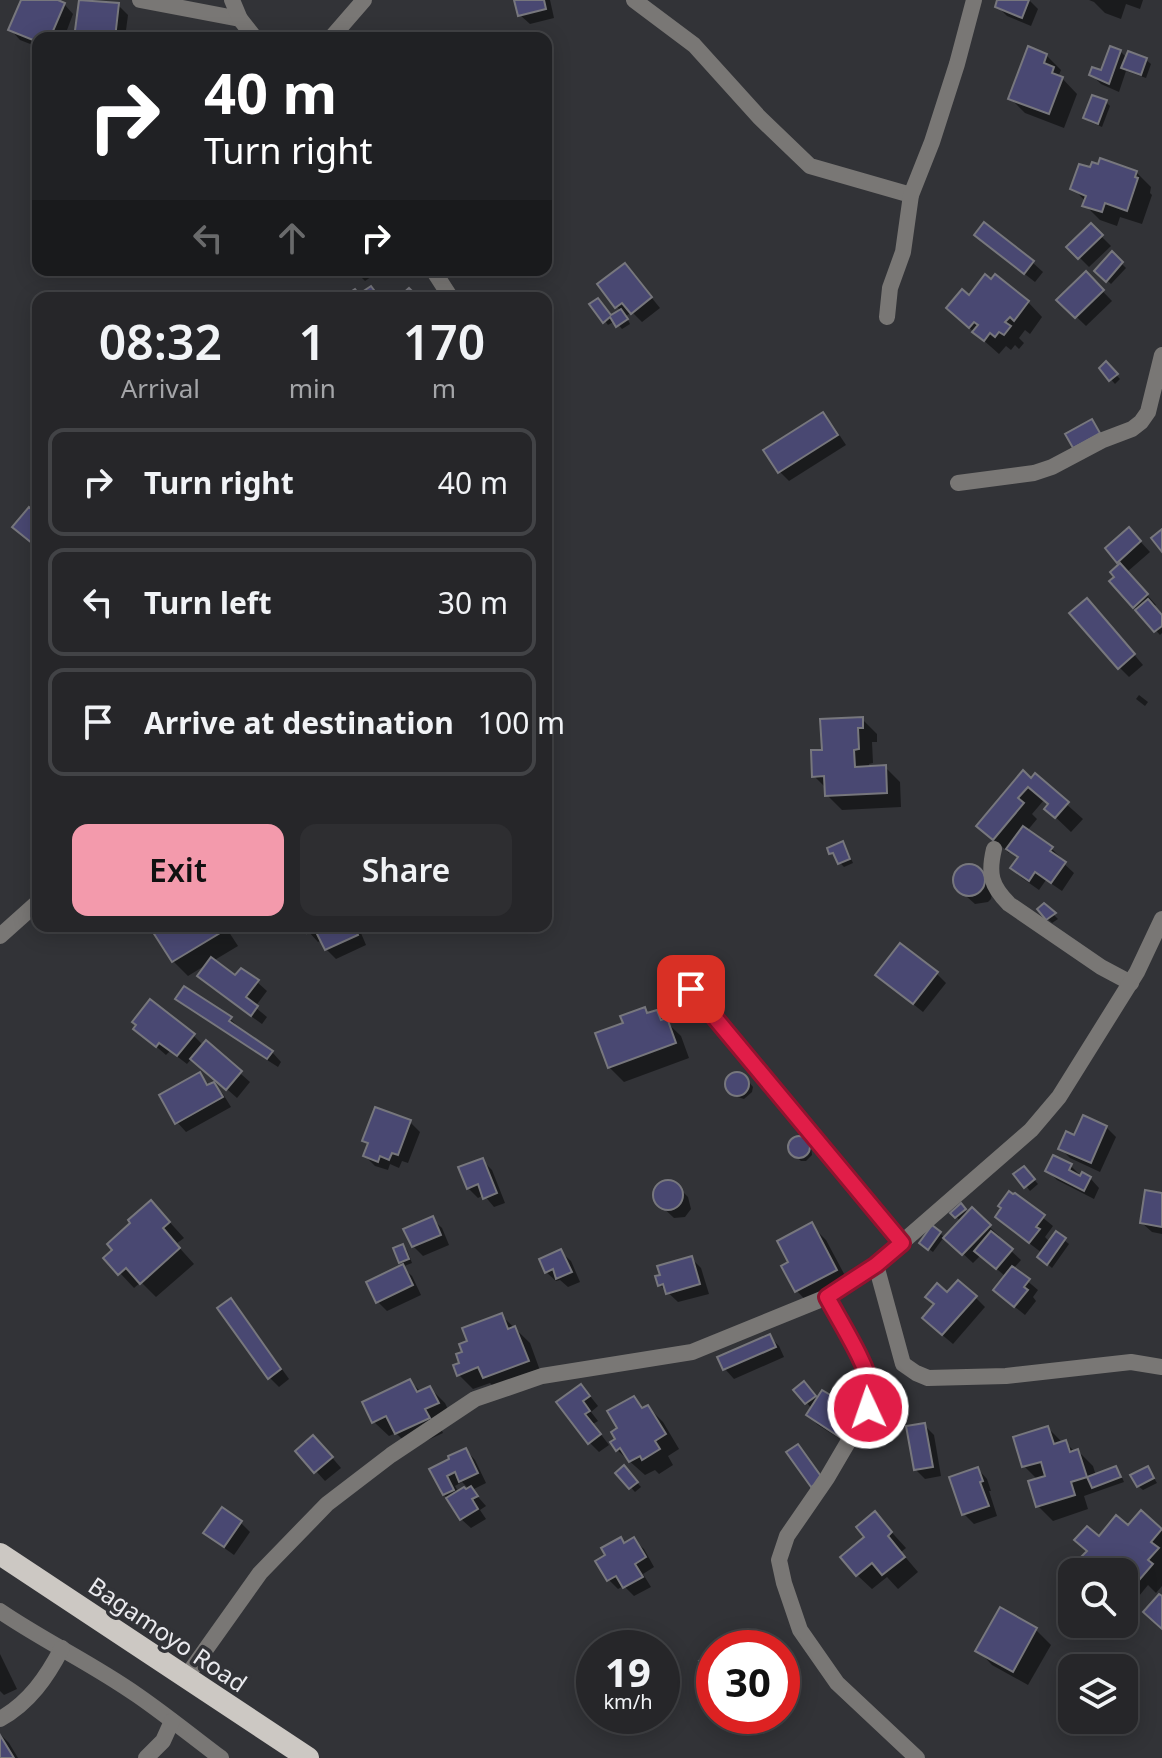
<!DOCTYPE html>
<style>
:root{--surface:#262629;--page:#2e2e31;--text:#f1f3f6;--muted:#a4a5a8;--line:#424346;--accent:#f39aac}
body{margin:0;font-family:"Noto Sans",sans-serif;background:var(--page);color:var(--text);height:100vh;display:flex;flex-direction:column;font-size:30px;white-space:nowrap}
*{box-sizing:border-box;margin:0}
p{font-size:26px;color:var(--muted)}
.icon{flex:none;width:44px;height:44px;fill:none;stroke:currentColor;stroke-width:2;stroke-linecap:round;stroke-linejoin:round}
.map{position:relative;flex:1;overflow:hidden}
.side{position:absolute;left:32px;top:292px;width:520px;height:640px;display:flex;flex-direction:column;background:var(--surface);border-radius:16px;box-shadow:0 4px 20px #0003,0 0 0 2px var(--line)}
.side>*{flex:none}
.guide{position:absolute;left:32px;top:32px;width:520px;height:244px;border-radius:16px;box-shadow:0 4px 20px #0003,0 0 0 2px var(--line);background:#202124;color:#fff;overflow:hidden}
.controls{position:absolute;left:1058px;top:1558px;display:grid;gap:16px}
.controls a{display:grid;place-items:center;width:80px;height:80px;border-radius:16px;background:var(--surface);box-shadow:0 4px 20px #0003,0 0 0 2px var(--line);font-size:40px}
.speed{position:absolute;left:576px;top:1630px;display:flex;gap:16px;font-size:40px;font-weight:700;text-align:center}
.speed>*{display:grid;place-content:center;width:104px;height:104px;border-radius:50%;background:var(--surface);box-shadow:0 4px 20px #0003,0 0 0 2px var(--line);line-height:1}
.speed small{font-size:20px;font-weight:400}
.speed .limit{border:12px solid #d22;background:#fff;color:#111}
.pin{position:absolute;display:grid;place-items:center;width:68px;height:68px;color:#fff;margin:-34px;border-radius:16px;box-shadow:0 4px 12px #0006}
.me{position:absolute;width:88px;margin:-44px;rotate:357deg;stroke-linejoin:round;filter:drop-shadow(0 0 6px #0008)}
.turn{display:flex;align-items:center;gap:28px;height:168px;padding:0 40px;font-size:36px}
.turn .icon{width:104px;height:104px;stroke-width:2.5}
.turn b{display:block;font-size:56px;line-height:68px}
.lanes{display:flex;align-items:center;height:76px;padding:0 40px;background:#0003;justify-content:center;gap:40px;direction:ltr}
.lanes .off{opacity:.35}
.eta{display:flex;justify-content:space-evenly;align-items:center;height:136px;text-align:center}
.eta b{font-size:48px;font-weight:600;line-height:56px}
.primary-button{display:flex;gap:16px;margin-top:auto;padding:16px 40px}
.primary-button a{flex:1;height:92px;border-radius:16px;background:var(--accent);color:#111;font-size:32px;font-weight:600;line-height:92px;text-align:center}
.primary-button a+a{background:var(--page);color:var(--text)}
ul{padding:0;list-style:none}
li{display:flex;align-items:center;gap:24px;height:108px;margin:0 16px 12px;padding:0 24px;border:4px solid var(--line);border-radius:16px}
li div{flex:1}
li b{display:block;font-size:30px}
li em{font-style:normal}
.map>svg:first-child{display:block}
.shadow{fill:#0007;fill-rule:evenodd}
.building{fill:#494872;stroke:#77777d;stroke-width:2}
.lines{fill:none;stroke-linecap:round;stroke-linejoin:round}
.minor{stroke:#797775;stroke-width:16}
.trunk{stroke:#ccc8c3;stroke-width:22}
.route-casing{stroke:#92132f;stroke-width:20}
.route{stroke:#e11d48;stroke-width:14}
.labels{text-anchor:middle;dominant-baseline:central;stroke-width:7;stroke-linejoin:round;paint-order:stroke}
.street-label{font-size:24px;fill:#eaeaee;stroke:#323337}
</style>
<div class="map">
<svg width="1162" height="1758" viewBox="0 0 1162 1758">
<rect width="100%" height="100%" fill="#323337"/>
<g class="shadow">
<polygon points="23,0 52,0 64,4 73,14 64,38 38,38 38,47 20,40 11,30"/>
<polygon points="81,0 118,5 128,15 125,38 77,38"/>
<polygon points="516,0 550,0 554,18 530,24 520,15"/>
<polygon points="1000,0 1029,0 1038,9 1031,26 1007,16 997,6"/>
<polygon points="1089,0 1143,0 1140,9 1126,4 1121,19 1105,13 1094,2"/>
<polygon points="1120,51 1127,58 1129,54 1146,60 1151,64 1146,78 1126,71 1119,92 1101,84 1091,74 1103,73"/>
<polygon points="1046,55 1061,70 1059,75 1077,94 1064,128 1025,113 1010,98"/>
<polygon points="1106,102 1110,106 1102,127 1090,122 1085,118"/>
<polygon points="1136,172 1151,187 1150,193 1152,195 1142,224 1120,217 1117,226 1100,220 1085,205 1086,202 1073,188"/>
<polygon points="984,225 1033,263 1043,272 1035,282 986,244 976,235"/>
<polygon points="1091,226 1111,246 1089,267 1069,247"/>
<polygon points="1112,254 1126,268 1111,284 1097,271"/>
<polygon points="625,265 660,308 642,322 632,312 626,316 630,324 622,329 615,321 608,325 592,304 612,317 621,311 616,306"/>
<polygon points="354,270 381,270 365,281"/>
<polygon points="1086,274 1112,301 1086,326 1059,300"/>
<polygon points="969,298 1028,302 1042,317 1030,334 1025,330 1019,338 1024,343 1019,349 1015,345 1011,350 1006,346 999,354 964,323"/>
<polygon points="1106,364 1120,379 1115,384 1101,368"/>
<polygon points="823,414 832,424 846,445 789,481 780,472"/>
<polygon points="1138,539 1150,552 1127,572 1156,605 1153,607 1162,617 1162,633 1160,635 1112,582 1117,577 1113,572 1122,564 1108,549"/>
<polygon points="1096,610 1143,665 1129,677 1119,667"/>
<polygon points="1139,695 1148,702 1145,706 1136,699"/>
<polygon points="862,719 877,734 877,742 872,742 873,763 869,764 869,768 885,767 900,782 901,807 842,810 827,795 827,789 814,776 824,752"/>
<polygon points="1035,776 1083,819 1071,832 1047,809 1050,805 1044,800 1032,814 1037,819 1027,831 1052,849 1061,858 1060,860 1074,873 1062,891 1046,880 1039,890 1022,878 1013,868 1019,859 1011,851 1009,853 979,826"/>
<polygon points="842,844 846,848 853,863 844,867 831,853"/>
<polygon points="970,866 979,870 989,881 993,889 991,899 988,902 975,904 957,888 954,879 958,871"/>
<polygon points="1044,905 1058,919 1052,923 1039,910"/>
<polygon points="152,926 225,926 238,946 213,961 236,978 257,982 267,991 255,1007 267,1017 262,1024 209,986 200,976 209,963 188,976 173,961"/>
<polygon points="306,926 358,926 366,945 336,959 326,949 322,940 318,942 309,932"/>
<polygon points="937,974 946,983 923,1012 877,975"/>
<polygon points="177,999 230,1019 240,1028 239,1030 272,1052 281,1062 278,1067 187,1008"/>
<polygon points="644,1009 650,1015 656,1012 681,1036 689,1058 624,1082 609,1067 625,1024"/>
<polygon points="136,1029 193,1035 204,1046 206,1043 250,1082 237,1098 192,1058 187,1064 170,1051 166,1055"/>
<polygon points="735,1073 745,1077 753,1087 752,1092 744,1099 734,1096 727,1085 727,1080 730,1076"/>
<polygon points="199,1075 209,1084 213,1084 223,1094 231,1107 186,1132 177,1122"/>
<polygon points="410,1122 420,1132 408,1163 402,1161 399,1168 390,1164 388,1170 375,1166 365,1156 369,1145 365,1141"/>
<polygon points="1106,1127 1116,1137 1100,1172 1070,1158 1061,1149 1075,1138"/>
<polygon points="802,1138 811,1146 812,1155 806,1161 801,1161 792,1153 790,1143 793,1140"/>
<polygon points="482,1160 492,1170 505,1203 494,1207 484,1195 478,1198 468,1188"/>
<polygon points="1071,1166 1082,1177 1090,1178 1099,1188 1094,1199 1057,1180 1047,1170"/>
<polygon points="1028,1173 1038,1184 1030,1191 1026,1186"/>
<polygon points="667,1183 678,1187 688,1197 691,1209 685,1217 674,1218 658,1203 656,1198 656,1193 662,1184"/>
<polygon points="1015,1195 1053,1226 1045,1237 1050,1242 1056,1234 1069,1244 1052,1268 1044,1261 1042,1253 1007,1226"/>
<polygon points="1162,1195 1162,1234 1152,1232 1142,1223"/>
<polygon points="961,1206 968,1214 972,1210 999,1236 997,1238 1021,1260 1013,1269 1038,1290 1033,1297 1036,1301 1025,1315 1005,1299 1006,1277 981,1255 973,1263 946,1238 961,1222 953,1213"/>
<polygon points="165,1217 184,1238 176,1244 194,1264 156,1297 141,1282 134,1288 120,1273"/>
<polygon points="432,1219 442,1228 449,1245 423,1256 413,1246"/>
<polygon points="811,1225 826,1240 850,1285 811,1306 797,1291 784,1267 791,1263"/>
<polygon points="940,1233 944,1237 933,1252 926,1247"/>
<polygon points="403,1246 407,1250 412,1263 402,1267 412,1276 421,1295 387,1311 377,1301 369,1283 405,1266 401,1262"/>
<polygon points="561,1252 571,1261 580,1282 568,1287 560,1280 556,1281 546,1272"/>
<polygon points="691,1258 701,1268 709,1294 678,1302 660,1285"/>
<polygon points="947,1295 975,1297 985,1307 953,1344 934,1328"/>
<polygon points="231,1301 240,1310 289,1379 279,1387 269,1377"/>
<polygon points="501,1315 530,1343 542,1376 499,1392 490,1383 473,1389 458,1374 464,1353 470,1342"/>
<polygon points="769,1336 779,1346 784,1357 734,1379 725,1369"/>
<polygon points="410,1381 421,1392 430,1388 445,1403 452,1418 439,1424 443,1433 411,1448 396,1433 389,1436 374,1422"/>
<polygon points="808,1388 818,1400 839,1403 851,1446 818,1425 808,1415 812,1409 796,1390"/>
<polygon points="590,1396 598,1406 591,1412 598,1421 593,1424 609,1445 599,1452 590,1443 559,1402"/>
<polygon points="634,1398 645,1409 648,1407 663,1422 679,1449 668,1456 673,1465 659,1474 655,1470 645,1475 617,1450 620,1428"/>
<polygon points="924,1425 934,1435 941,1476 925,1479 915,1469"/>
<polygon points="1048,1428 1063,1443 1065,1442 1075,1452 1078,1451 1093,1466 1096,1476 1116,1468 1120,1473 1124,1482 1084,1496 1088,1509 1053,1521 1038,1506 1038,1480 1024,1466"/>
<polygon points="323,1447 341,1468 325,1481 298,1451"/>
<path d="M 466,1450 L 475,1460 L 486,1483 L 472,1490 L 486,1506 L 480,1510 L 486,1519 L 471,1528 L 461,1519 L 444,1494 L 432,1470 ZM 462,1482 L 467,1487 L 459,1493 L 455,1486 Z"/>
<polygon points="624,1468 641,1487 635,1492 618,1473"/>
<polygon points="1148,1468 1157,1483 1143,1490 1138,1486"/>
<polygon points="978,1469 987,1479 991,1491 989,1491 997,1516 974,1524 964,1514"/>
<polygon points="1141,1513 1162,1530 1162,1586 1156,1593 1148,1585 1139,1596 1124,1583 1124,1572 1101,1572 1099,1538 1129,1528"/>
<polygon points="875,1514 906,1548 901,1552 918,1572 898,1589 887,1577 872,1589 857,1575"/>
<polygon points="240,1522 250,1532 234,1555 216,1542 206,1532"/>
<polygon points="634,1540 644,1549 654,1567 643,1574 651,1587 634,1596 624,1586 618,1589 609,1580 625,1545"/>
<polygon points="1000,1610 1036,1630 1051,1645 1028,1685 992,1665 978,1650"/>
<polygon points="0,1654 17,1689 4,1695 0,1691"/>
<polygon points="0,1734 9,1743 18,1758 0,1758"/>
</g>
<g class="building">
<polygon points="21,0 58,0 65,3 50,38 38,38 38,42 8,30"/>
<polygon points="79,0 119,3 115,38 74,38"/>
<polygon points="514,0 544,0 546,9 518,16"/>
<polygon points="997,0 1029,0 1022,18 995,7"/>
<polygon points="1028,46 1047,54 1044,63 1054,67 1052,73 1063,77 1049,114 1008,99"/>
<polygon points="1110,46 1121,50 1109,84 1089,75 1092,67 1101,70"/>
<polygon points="1128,51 1147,58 1141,75 1121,68"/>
<polygon points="1092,95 1107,100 1098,124 1083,118"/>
<polygon points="1100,158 1137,171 1135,177 1138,178 1127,211 1105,203 1102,212 1082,206 1086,196 1070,189 1079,164 1090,167 1092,162 1098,164"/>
<polygon points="984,222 1034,261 1024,274 974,235"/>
<polygon points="1091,223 1103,235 1078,259 1066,247"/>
<polygon points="1112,251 1123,262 1106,282 1094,271"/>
<polygon points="625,263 652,297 631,314 622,303 615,308 597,284"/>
<polygon points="1086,271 1104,290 1075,318 1056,300"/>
<polygon points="985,274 991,279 995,274 1029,301 1014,321 1010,317 1005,322 1011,326 1004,335 999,332 995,337 990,333 984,341 972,332 978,325 974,322 969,328 946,308 962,289 969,295"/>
<polygon points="371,286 380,298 341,298 355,289 359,294"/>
<polygon points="409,288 419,298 398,298"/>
<polygon points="598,298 611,315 621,309 628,319 616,327 610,317 603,323 589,304"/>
<polygon points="1106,361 1118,374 1109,381 1099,368"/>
<polygon points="823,412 838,435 778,473 763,450"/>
<polygon points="1092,419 1100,433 1073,448 1065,434"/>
<polygon points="29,507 38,514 38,548 12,527"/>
<polygon points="1129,527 1141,541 1117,563 1105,548"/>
<polygon points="1162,529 1162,552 1151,538"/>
<polygon points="1120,563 1148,594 1133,608 1109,581 1114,577 1110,572"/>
<polygon points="1087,598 1135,654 1118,669 1069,613"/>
<polygon points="1148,599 1162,615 1162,626 1154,632 1135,610"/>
<polygon points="863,717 863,728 858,728 859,749 854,750 855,767 886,765 887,793 825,796 824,776 812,777 811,750 822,750 820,719"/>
<polygon points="1023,770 1031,778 1035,773 1069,802 1055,818 1044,809 1048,804 1028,787 1018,798 1024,803 993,840 976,826"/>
<polygon points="1023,826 1053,847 1050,851 1066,862 1051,883 1035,872 1029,881 1010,868 1018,857 1006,849"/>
<polygon points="843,841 850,859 838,864 833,853 829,854 827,848"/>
<circle cx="969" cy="880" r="16"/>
<polygon points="1044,903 1056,913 1046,920 1037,909"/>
<polygon points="149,926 222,926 225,930 172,962"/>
<polygon points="304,926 354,926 358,935 325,950 315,930 307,933"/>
<polygon points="900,943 938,972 913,1004 875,975"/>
<polygon points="211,957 235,975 241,968 259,980 246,997 258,1006 251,1016 197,976"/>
<polygon points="184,986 232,1017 229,1021 273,1051 267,1059 175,999"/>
<polygon points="150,999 195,1034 177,1056 159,1043 156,1047 133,1029 136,1025 132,1022"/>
<polygon points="645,1007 647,1013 657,1010 661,1020 667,1018 676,1043 608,1068 595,1033 623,1023 620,1016"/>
<polygon points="206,1040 242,1071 226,1090 190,1059"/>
<circle cx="737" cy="1084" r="12"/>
<polygon points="200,1072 207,1085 214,1082 223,1097 175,1124 159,1095"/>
<polygon points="375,1107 411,1120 398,1155 392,1153 389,1160 380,1156 378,1162 363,1156 368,1143 362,1141"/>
<polygon points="1083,1115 1107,1126 1091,1163 1058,1149 1066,1131 1074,1135"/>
<circle cx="799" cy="1147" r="11"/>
<polygon points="1053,1155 1072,1164 1069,1170 1080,1176 1082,1172 1091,1177 1084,1191 1045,1171"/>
<polygon points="483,1158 497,1193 483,1199 478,1184 467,1189 458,1167"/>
<polygon points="1024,1166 1035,1179 1024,1188 1013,1174"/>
<circle cx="668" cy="1195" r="15"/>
<polygon points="1145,1190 1162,1193 1162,1227 1140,1223"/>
<polygon points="1009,1191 1013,1194 1015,1193 1045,1215 1036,1227 1040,1229 1029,1243 995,1217 1001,1208 998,1206"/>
<polygon points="151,1200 170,1222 163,1228 180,1248 140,1284 126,1268 118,1275 103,1258 112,1250 107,1244 130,1223 128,1220"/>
<polygon points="961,1203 966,1209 955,1218 950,1213"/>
<polygon points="972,1207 991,1225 962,1255 943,1238"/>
<polygon points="433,1216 441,1235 412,1247 403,1229"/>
<polygon points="812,1222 837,1270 795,1292 781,1266 788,1262 777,1241"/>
<polygon points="932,1225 941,1232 928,1250 919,1243"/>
<polygon points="991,1231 1013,1249 996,1269 974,1251"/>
<polygon points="1056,1231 1066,1238 1047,1265 1037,1257"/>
<polygon points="403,1244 409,1259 399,1263 393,1248"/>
<polygon points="561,1249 572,1272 556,1279 553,1269 545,1273 539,1259"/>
<polygon points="692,1256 700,1284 666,1294 663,1284 658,1286 655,1276 660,1275 657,1266"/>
<polygon points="403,1264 413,1285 376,1303 366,1282"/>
<polygon points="1012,1266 1030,1279 1024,1287 1028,1290 1014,1307 993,1290"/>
<polygon points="958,1280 977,1296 942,1335 922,1318 934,1304 925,1297 937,1283 947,1292"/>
<polygon points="231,1298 281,1369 268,1379 217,1308"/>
<polygon points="502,1313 508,1329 515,1326 529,1361 483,1378 478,1367 457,1376 453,1365 459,1363 456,1354 462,1352 459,1344 467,1341 462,1328"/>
<polygon points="770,1334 776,1347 723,1370 717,1357"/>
<polygon points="410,1379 417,1392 430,1386 439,1403 425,1409 430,1418 395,1434 386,1416 372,1423 362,1402"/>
<polygon points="804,1381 816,1396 805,1404 793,1390"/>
<polygon points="581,1384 590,1396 583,1401 590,1411 585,1414 601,1434 588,1444 556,1402"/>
<polygon points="846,1389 865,1400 841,1438 806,1415 822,1390 839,1400"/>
<polygon points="634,1396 642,1408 648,1405 666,1434 655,1441 660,1449 642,1460 640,1456 629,1462 620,1448 616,1451 610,1442 615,1439 611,1432 617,1428 607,1411"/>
<polygon points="925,1423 933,1467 914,1470 906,1426"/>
<polygon points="1048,1426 1054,1444 1066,1440 1070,1452 1078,1449 1087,1477 1071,1482 1075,1495 1036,1507 1028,1481 1045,1476 1041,1462 1022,1467 1013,1437"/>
<polygon points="313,1435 333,1457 314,1473 295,1451"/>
<polygon points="798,1444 823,1479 811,1487 786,1452"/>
<polygon points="466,1448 478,1473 459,1482 455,1472 447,1476 454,1490 443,1495 429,1469 449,1459 448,1456"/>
<polygon points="624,1465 638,1482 629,1489 615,1473"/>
<polygon points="1116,1466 1121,1477 1092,1488 1087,1477"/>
<polygon points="1148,1466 1154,1478 1137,1487 1130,1475"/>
<polygon points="978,1467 983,1481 980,1482 989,1506 962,1515 949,1477"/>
<polygon points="471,1486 478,1496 472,1499 478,1509 460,1520 446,1498 464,1487 466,1489"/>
<polygon points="222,1507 242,1521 224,1547 203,1533"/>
<polygon points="1141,1510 1162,1529 1151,1542 1159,1548 1148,1560 1153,1564 1140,1579 1132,1572 1124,1581 1124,1572 1111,1572 1108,1569 1105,1572 1101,1572 1082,1556 1087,1551 1074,1540 1087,1526 1099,1536 1116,1515 1128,1525"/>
<polygon points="875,1511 892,1532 888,1536 905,1557 882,1575 872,1563 856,1576 840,1557 864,1537 856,1527"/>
<polygon points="621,1537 624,1543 634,1537 646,1557 635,1564 643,1577 623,1588 616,1576 607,1581 595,1561 605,1555 601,1548"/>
<polygon points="1159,1594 1162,1596 1162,1629 1143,1612"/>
<polygon points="1000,1607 1037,1628 1013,1672 975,1651"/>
<polygon points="714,1649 714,1673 711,1675 699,1661"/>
<polygon points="0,1735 14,1758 0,1758"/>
</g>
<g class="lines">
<g class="minor">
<polyline points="140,0 240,19"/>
<polyline points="232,0 240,19 255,38"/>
<polyline points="634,0 694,45 759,117 810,166 911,195"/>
<polyline points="331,38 364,0"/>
<polyline points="433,270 451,298"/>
<polyline points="887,317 890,288 903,252 911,195 932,142 957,64 974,0"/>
<polyline points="958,483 1034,473 1052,467 1103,440 1132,429 1141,422 1148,412 1162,355"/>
<path d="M 994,849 C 988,874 991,886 1009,904 L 1101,967 L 1131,983"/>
<polyline points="0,936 38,902"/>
<polyline points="691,989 902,1243"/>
<polyline points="876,1265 903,1364 916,1373 928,1378 1006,1376 1131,1362 1162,1367"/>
<path d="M 827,1297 C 839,1320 869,1365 871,1389 C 872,1396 870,1402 868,1408 L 827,1478 L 787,1536 L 779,1560 L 784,1583 L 800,1630 L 837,1683 L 917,1758"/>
<path d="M 0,1611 C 44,1641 93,1664 137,1695 C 166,1715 193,1737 221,1758"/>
<polyline points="186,1677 260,1573 327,1504 391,1455 475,1399 542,1376 692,1352 827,1297 876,1265 1031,1130 1059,1097 1137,972 1162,919"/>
<path d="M 0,1719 C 29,1703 47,1677 62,1648"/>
<polyline points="146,1758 163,1741 172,1721"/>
</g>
<polyline class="trunk" points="0,1554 308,1758"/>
</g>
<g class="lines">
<g class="route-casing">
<path id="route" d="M 691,989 L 902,1243 L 876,1265 L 827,1297 C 839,1320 868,1365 871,1389 C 872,1396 870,1402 868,1408"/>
</g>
<use href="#route" class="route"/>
</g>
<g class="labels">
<g class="street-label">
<text transform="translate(168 1634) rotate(34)">Bagamoyo Road</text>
</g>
</g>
</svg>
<div class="controls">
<a><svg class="icon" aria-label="search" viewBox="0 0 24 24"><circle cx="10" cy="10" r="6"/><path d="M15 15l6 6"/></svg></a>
<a><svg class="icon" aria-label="layers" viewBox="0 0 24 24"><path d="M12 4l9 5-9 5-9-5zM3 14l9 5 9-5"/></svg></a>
</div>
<div class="speed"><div>19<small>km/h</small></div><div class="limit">30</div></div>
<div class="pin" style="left:691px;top:989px;background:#d93025"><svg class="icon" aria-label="arrive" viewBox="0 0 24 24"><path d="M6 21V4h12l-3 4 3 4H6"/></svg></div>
<svg class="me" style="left:868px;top:1408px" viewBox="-20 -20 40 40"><circle r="17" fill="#e11d48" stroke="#fff" stroke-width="3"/><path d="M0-11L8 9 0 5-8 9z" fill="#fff"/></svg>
<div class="guide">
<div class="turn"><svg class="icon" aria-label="right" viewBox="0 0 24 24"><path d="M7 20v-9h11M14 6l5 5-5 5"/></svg><div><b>40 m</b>Turn right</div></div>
<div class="lanes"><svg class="icon off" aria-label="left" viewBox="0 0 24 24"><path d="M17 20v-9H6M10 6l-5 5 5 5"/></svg><svg class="icon off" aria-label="ahead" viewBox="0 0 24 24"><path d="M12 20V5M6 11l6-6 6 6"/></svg><svg class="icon" aria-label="right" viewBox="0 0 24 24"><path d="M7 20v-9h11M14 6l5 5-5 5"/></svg></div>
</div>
<section class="side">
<div class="eta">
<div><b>08:32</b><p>Arrival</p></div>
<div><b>1</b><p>min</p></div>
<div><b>170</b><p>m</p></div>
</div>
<ul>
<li><svg class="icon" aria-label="right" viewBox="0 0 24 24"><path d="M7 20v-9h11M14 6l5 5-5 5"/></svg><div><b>Turn right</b></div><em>40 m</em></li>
<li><svg class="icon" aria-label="left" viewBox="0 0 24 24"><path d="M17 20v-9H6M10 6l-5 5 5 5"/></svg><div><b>Turn left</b></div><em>30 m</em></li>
<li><svg class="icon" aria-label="arrive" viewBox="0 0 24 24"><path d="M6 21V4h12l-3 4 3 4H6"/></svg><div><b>Arrive at destination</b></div><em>100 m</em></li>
</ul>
<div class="primary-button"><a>Exit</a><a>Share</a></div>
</section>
</div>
